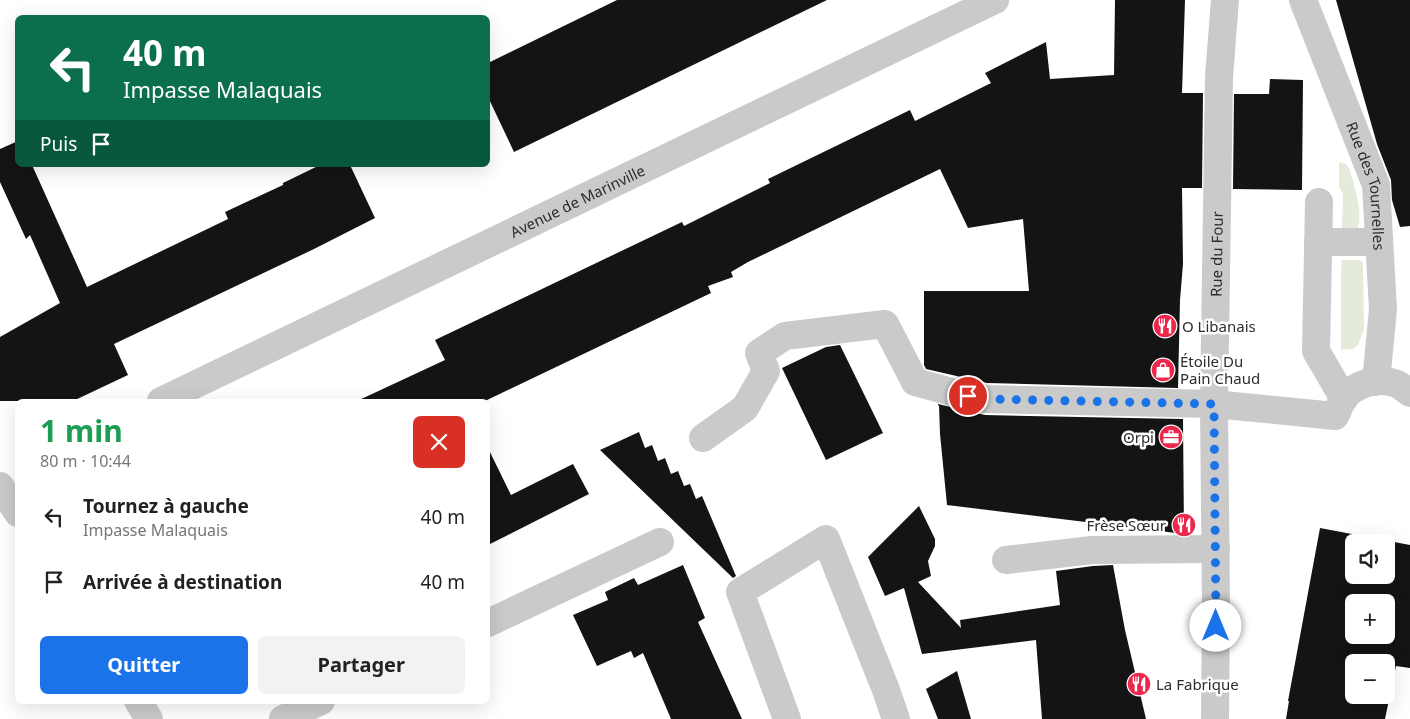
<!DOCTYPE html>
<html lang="fr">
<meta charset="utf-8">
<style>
:root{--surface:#fff;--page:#f2f2f2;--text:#222;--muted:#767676;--accent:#1a73e8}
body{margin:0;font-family:"Noto Sans",sans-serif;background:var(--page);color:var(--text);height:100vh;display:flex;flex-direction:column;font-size:19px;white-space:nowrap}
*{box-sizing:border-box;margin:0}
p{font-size:16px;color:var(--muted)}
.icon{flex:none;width:28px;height:28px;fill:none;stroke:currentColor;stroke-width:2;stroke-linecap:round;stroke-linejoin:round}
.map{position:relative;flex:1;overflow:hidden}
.drawer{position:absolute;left:15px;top:399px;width:475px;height:305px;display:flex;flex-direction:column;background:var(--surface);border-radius:8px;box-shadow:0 5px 20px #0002}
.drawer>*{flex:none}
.banner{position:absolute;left:15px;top:15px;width:475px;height:152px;border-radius:8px;box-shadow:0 5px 20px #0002;background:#0b6e4f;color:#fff;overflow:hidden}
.controls{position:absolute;left:1345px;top:534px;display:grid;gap:10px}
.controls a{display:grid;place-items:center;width:50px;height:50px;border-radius:8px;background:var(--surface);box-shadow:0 5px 20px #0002;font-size:25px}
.pin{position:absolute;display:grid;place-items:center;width:42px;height:42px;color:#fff;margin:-21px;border:2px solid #fff;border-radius:50%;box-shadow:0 1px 5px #0007}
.me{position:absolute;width:55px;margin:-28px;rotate:0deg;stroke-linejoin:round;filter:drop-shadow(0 0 4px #0008)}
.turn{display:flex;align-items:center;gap:18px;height:105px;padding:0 25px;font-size:22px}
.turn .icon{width:65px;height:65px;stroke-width:2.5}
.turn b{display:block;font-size:35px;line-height:42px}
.then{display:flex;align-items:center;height:48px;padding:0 25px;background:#0003;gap:10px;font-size:19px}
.round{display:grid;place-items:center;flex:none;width:52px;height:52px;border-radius:8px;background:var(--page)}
.headline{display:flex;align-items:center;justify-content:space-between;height:85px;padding:0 25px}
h1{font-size:30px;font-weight:700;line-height:38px;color:#1e9e55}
.action{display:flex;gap:10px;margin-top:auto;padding:10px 25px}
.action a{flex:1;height:58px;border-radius:8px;background:var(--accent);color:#fff;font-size:20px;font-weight:700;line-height:58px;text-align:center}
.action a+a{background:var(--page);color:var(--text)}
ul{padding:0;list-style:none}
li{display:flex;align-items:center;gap:15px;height:65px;padding:0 25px}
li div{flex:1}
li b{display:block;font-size:19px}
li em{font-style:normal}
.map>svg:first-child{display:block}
.green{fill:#e5ebda}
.building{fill:#141414;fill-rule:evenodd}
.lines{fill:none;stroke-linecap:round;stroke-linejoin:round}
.minor{stroke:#cacaca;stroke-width:28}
.route{stroke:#1a73e8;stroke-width:9;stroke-dasharray:0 16.2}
.labels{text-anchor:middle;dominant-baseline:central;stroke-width:5;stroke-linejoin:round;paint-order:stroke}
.street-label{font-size:15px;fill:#2d2d2d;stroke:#fff}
.poi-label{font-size:15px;fill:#2d2d2d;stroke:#fff;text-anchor:start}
</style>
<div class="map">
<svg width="1410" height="719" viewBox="0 0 1410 719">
<rect width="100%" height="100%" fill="#fff"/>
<g class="green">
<path d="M 1339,162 L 1346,164 L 1349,168 C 1354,184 1363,211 1358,227 L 1355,229 L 1342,228 L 1343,193 L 1339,187 Z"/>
<polygon points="1342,260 1361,260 1363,263 1364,329 1358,345 1353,349 1341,350 1341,272"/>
</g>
<g class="building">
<polygon points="617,0 827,0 514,152 488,97 488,63"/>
<polygon points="1115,0 1185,0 1182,93 1203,93 1202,188 1182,188 1183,264 1180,300 1178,388 987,383 926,369 924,365 924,291 1029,291 1023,219 968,228 940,169 748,262 731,272 733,277 708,286 711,293 485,401 357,401 445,360 435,340 682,222 684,226 770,183 768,179 910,110 915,121 991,83 985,73 1046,42 1050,79 1114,75"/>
<polygon points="1336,0 1410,0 1410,226 1400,227 1392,200 1391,180 1377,144"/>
<polygon points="1270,79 1303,80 1302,190 1233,189 1234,94 1269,94"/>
<polygon points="18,141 18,165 32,165 87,287 228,219 225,212 283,185 283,183 320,165 350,165 375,218 314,249 114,344 128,375 73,401 0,401 0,337 60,303 30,235 26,239 0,182 0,149"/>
<polygon points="840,345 883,433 826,460 782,368 826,347"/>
<polygon points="938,404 985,415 1183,419 1184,534 947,505 940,434 939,405 938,406"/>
<polygon points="639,432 645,448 652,445 658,461 665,458 671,474 678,471 684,486 690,484 696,499 702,496 736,576 733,578 600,450"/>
<polygon points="488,448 511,495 573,464 589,494 488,545"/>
<polygon points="919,506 935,539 935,546 928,561 931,576 918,582 961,628 960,620 1060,605 1056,571 1093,566 1113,565 1125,630 1146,719 1042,719 1036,640 922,654 904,588 885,596 868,557"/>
<path d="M 1320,528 L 1410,545 L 1410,668 L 1396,666 L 1385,719 L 1286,719 L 1289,701 L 1288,701 ZM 1354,542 L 1386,542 L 1386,575 L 1354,575 ZM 1354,602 L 1386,602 L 1386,635 L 1354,635 ZM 1354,662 L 1386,662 L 1386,695 L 1354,695 Z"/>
<polygon points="683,565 705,618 698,622 742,719 671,719 643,653 634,658 631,651 597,666 573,615 608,600 605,592 634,578 638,585"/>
<polygon points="957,671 971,719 938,719 926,689"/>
</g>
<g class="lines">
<g class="minor">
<path id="s1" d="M 1303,0 L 1376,185 L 1383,309 L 1376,382"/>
<polyline points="1319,202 1316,351 1344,399"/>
<polyline points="1318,242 1379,242"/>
<path id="s2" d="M 161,401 L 995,0"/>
<path d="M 703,438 L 745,408 L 766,371 L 759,353 L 785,336 L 885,324 L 915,382 L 952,392 L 985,399 L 1214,404 L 1335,416 C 1338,411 1340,404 1343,399 C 1355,383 1379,377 1397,384 C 1401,386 1406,390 1410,393"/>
<polyline points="0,486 18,513"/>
<polyline points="1006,560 1092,550 1216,549"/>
<polyline points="488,623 660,542"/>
<polyline points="138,701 149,719"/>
<polyline points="283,719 321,701"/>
<polyline points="787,719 740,592 826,539 886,690 896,719"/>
<path id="s3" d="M 1215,719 L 1216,607 L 1214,404 L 1219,77 L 1225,0"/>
</g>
</g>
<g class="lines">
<polyline class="route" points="968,396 985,399 1214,404 1216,626"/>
</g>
<defs>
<g id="restaurant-disc" transform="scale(1.25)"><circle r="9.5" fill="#ec274c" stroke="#fff"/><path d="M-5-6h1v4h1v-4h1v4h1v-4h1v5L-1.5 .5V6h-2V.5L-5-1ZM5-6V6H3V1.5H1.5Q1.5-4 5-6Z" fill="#fff"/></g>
<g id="shop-disc" transform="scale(1.25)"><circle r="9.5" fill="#ec274c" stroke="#fff"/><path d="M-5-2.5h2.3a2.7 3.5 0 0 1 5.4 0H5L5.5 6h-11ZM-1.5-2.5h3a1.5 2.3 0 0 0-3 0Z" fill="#fff"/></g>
<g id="office-disc" transform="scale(1.25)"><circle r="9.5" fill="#ec274c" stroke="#fff"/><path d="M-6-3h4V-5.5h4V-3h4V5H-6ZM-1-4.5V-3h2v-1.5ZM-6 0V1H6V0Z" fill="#fff"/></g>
</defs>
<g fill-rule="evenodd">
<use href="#restaurant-disc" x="1165" y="326"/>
<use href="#shop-disc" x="1163" y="370"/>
<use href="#office-disc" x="1171" y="437"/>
<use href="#restaurant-disc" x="1184" y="525"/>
<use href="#restaurant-disc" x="1139" y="684"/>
</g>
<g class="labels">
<g class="street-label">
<text stroke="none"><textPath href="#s1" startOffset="198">Rue des Tournelles</textPath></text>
<text stroke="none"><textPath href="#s2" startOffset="462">Avenue de Marinville</textPath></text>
<text stroke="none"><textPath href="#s3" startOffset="465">Rue du Four</textPath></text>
</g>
<g class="poi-label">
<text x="1182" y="326">O Libanais</text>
<text x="1180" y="361">Étoile Du<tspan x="1180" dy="17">Pain Chaud</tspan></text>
<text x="1154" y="437" text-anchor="end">Orpi</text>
<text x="1166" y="525" text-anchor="end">Frèse Sœur</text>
<text x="1156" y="684">La Fabrique</text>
</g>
</g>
</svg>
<div class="controls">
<a><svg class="icon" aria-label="sound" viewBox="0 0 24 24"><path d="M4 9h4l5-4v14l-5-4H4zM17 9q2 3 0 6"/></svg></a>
<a>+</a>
<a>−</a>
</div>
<div class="pin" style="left:968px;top:396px;background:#d93025"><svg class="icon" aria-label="arrive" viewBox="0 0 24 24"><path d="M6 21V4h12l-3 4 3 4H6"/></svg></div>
<svg class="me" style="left:1216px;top:626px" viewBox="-20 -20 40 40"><circle r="19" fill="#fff"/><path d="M0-13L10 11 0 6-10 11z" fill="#1a73e8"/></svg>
<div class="banner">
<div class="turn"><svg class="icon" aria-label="left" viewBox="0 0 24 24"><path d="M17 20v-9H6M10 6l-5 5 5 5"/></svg><div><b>40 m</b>Impasse Malaquais</div></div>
<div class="then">Puis<svg class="icon" aria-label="arrive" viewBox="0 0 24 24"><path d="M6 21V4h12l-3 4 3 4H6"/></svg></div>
</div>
<section class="drawer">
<div class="headline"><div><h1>1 min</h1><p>80 m · 10:44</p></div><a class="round" style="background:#d93025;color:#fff"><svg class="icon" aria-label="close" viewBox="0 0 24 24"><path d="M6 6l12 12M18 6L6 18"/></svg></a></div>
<ul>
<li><svg class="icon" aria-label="left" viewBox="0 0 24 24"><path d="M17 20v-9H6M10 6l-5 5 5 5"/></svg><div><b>Tournez à gauche</b><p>Impasse Malaquais</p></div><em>40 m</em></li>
<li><svg class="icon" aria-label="arrive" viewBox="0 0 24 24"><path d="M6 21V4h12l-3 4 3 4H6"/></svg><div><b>Arrivée à destination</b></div><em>40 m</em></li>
</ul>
<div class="action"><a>Quitter</a><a>Partager</a></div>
</section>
</div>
